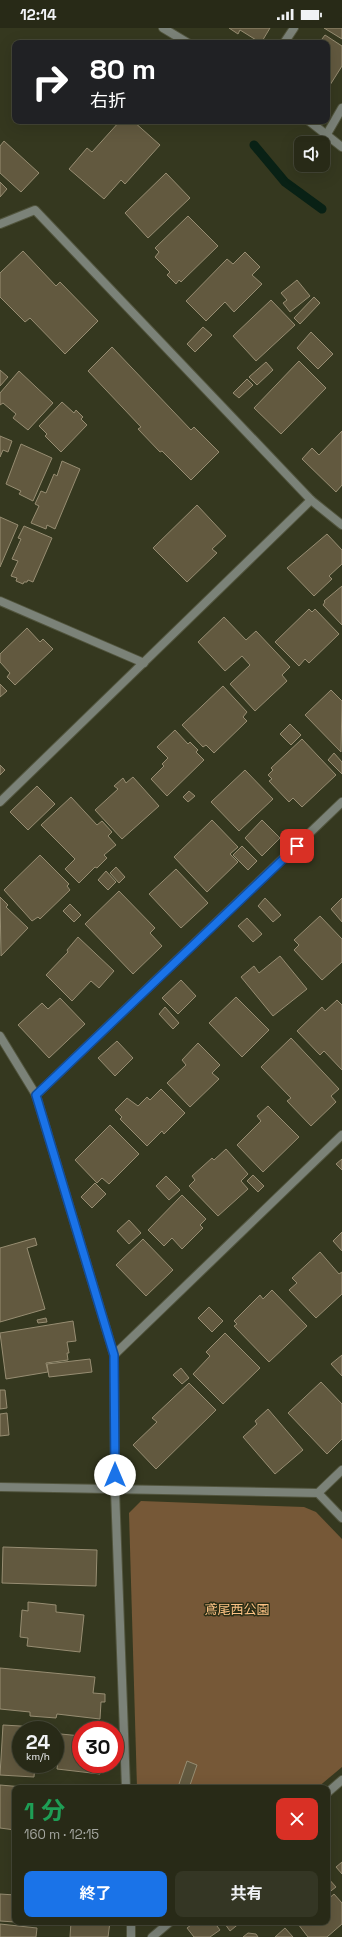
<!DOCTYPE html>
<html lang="ja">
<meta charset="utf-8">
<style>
:root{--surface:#282a17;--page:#343624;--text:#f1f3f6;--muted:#a5a7a1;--line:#444636;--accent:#1a73e8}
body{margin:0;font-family:"Space Grotesk","Noto Sans JP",sans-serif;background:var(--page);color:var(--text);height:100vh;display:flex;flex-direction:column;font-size:15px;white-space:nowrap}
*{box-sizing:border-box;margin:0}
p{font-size:13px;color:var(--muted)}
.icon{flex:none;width:22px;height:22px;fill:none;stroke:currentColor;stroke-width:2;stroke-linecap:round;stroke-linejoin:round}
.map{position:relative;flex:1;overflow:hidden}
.panel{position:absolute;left:12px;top:1757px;width:318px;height:140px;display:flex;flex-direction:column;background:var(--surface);border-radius:8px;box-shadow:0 4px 16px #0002,0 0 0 1px var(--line)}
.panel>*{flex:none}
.guide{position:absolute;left:12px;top:12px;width:318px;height:84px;border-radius:8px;box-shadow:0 4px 16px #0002,0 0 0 1px var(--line);background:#202124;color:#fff;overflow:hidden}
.controls{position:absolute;left:294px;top:108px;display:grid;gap:8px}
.controls a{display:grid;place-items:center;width:36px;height:36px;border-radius:8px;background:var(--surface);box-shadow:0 4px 16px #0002,0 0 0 1px var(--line);font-size:20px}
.speed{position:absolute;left:12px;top:1693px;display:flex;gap:8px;font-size:20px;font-weight:700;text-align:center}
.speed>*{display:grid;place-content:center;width:52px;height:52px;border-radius:50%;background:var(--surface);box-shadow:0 4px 16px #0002,0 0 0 1px var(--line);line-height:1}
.speed small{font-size:10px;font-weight:400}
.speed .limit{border:6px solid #d22;background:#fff;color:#111}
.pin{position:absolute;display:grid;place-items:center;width:34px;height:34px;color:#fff;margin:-17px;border-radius:8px;box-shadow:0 2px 6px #0006}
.me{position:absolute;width:44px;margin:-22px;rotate:0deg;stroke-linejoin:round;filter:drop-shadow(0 0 3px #0008)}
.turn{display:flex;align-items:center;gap:14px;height:84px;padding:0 12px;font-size:18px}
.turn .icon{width:52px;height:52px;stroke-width:2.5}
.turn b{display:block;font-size:28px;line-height:34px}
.round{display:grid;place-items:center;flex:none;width:42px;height:42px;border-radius:8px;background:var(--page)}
.summary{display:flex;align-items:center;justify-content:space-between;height:68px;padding:0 12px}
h1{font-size:24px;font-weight:700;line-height:30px;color:#1e9e55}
.primary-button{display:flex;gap:8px;margin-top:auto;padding:8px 12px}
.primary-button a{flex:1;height:46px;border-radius:8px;background:var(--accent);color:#fff;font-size:16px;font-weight:700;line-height:46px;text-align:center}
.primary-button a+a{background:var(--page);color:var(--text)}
.status{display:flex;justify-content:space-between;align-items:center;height:28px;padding:0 20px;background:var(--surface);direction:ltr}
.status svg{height:11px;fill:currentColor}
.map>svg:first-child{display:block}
.green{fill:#765837}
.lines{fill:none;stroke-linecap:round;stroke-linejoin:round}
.stream{stroke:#092115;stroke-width:9}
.building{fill:#62593f;stroke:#978d72}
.minor-casing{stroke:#51543d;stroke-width:10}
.tertiary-casing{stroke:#51543d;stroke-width:10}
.minor{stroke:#7b8278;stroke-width:8}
.tertiary{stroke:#7b8278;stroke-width:8}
.route-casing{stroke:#114b97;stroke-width:10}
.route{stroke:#1a73e8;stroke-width:7}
.labels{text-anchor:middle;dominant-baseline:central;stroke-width:3;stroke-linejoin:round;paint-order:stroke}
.park-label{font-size:13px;fill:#fdc385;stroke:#2b2e15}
</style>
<div class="status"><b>12:14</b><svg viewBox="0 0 49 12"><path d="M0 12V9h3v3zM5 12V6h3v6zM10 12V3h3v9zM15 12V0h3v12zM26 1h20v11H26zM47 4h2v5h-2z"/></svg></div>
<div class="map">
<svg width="342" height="1909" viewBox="0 0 342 1909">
<rect width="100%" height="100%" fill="#35381f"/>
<polygon class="green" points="141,1473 304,1479 316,1484 342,1511 342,1739 317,1760 137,1760 129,1485"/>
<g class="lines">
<polyline class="stream" points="254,117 285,154 322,181"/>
</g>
<g class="building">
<polygon points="229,0 270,0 261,15 240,2 238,6"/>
<polygon points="324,0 342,0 342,11"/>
<polygon points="325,7 342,18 342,38 330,57 327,55 327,15 319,15"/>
<polygon points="120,93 133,93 160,117 125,156 121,152 104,171 69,141 87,120 92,124"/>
<polygon points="4,113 39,145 21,164 0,145 0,118"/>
<polygon points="166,145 190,170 148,210 125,185"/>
<polygon points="0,154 7,161 0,169"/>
<polygon points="188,188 218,218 181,254 179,252 176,256 167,247 170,244 155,229 159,224 155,220"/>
<polygon points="23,223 56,258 60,254 98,293 65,326 30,290 25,294 0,269 0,245"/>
<polygon points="245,224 260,239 252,247 262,256 234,284 225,274 206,293 186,273 227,231 233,236"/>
<polygon points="297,252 310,268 290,284 283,275 287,272 281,265"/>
<polygon points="314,269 320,275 300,296 294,290"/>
<polygon points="271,272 295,297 256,333 233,308"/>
<polygon points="203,299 212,307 195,324 187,316"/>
<polygon points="311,304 333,326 318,341 297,320"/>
<polygon points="112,319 191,402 194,399 219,424 191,452 162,423 160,424 138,401 141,399 88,343"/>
<polygon points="299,333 326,360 281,406 254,380"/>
<polygon points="266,334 273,342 257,357 249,349"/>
<polygon points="0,342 8,349 0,358"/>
<polygon points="19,343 53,375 28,402 13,390 16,386 3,375 0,377 0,365"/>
<polygon points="247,351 253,357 239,370 233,365"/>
<polygon points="62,374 74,385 76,382 83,389 81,391 87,397 61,424 45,408 47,406 39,398"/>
<polygon points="342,403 342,457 336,464 302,431 312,420 319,427"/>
<polygon points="0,408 12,413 8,424 3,422 0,429"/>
<polygon points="21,416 52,430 33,473 19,466 21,463 6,456"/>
<polygon points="62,433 80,441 55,501 47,497 46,501 31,495 39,478 35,476 41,463 46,465 54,446 57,448"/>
<polygon points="197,477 226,508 212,521 217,525 187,554 153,520"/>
<polygon points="0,489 18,497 0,539"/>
<polygon points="24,498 52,510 33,554 28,552 27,554 24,554 23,556 16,553 17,550 11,548 18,533 12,531 21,511 18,510"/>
<polygon points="327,506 342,522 342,536 329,548 332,551 314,568 287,540"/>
<polygon points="342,558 342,597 323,577 325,574 324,573"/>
<polygon points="309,581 312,584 315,581 339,606 309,635 305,631 299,638 275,614"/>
<polygon points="224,589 246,612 256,603 290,639 282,647 287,653 255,683 230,656 250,637 242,628 225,643 198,614"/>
<polygon points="27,600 40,614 43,611 53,621 15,657 7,649 10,645 0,634 0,626"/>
<polygon points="0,656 7,663 0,669"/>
<polygon points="223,658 247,684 243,689 247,693 214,725 206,717 203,719 182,697"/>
<polygon points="331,662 342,673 341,724 305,687"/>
<polygon points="290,696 301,707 291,717 280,706"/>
<polygon points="175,702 188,716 190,714 198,722 196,724 204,732 167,768 151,751 164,738 162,736 168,730 157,719"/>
<polygon points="302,711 336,747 302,779 293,770 289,774 269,753 272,751 268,747 273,742 271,740"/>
<polygon points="334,725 342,734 342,746 328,732"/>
<polygon points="0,737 5,742 0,747"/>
<polygon points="245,742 273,771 239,803 211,774"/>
<polygon points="133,749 159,778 122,811 95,782 118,761 114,758 123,750 126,755"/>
<polygon points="37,758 55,776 28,802 10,784"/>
<polygon points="189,763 195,768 188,774 183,769"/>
<polygon points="71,769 97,797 102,793 112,804 108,808 116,817 104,827 107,830 97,840 95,839 79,855 65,841 75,831 41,797"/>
<polygon points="212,792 238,819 230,826 238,834 207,864 174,829"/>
<polygon points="262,792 280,810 262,828 245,810"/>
<polygon points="242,818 257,833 248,842 233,827"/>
<polygon points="40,827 69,856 67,858 70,862 40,891 38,889 32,893 4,862"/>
<polygon points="116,839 125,849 119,855 110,845"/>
<polygon points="176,841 208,875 181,900 149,866"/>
<polygon points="106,843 116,854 108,862 98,852"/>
<polygon points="119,863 155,900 150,905 162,918 133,946 85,896"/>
<polygon points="0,869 8,877 6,879 28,900 1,928"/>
<polygon points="265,870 281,887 273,894 258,878"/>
<polygon points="342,870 342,894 331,881"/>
<polygon points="70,876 81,887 74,894 63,883"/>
<polygon points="320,888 342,911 342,934 322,952 294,922 299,917 294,912"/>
<polygon points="247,890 262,906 253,914 238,898"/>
<polygon points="78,909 114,943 99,960 91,953 72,973 46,947 68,924 67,922"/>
<polygon points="280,928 307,961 273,988 241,949 254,938 259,945"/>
<polygon points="181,952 196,968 178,986 162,970"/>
<polygon points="236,969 269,1002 242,1029 209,995"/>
<polygon points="60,970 85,996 49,1030 18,997 42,975 48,981"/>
<polygon points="337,972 342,977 342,1042 324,1023 320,1027 297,1003 322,979 325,983"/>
<polygon points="165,979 179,995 173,1001 159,986"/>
<polygon points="291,1010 339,1061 331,1068 336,1074 311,1098 287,1073 291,1070 261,1039"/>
<polygon points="117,1013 133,1030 115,1048 98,1030"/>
<polygon points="198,1015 220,1037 212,1045 219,1051 190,1079 167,1055 186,1037 182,1032"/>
<polygon points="161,1061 185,1085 164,1106 162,1103 147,1118 120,1091 122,1089 115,1082 127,1070 138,1078 147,1069 150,1072"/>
<polygon points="268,1078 299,1109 263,1144 237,1117 261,1093 257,1088"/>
<polygon points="110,1097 139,1126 109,1156 102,1150 97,1155 75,1132"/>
<polygon points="226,1121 248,1146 241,1153 248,1161 218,1188 189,1158 195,1152 192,1148 212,1130 214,1132"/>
<polygon points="342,1131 342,1142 336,1136"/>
<polygon points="253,1147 264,1158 258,1164 247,1153"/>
<polygon points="166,1148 180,1162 169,1172 156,1158"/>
<polygon points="95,1155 106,1166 92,1180 81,1169"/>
<polygon points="182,1167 206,1191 200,1197 203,1200 182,1221 172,1210 164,1218 148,1202"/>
<polygon points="129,1192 141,1205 129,1216 117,1203"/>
<polygon points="342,1204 342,1223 333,1213"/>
<polygon points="35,1210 37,1217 27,1220 45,1281 0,1294 0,1220"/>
<polygon points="143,1211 173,1242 146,1268 116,1237"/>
<polygon points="320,1224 339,1246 342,1244 342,1266 316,1290 289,1262 297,1255 292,1250"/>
<polygon points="272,1262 307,1298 269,1334 234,1298 237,1296 234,1293 260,1267 263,1271"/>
<polygon points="209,1279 223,1293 212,1304 198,1290"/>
<polygon points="46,1290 47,1294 38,1295 37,1292"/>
<polygon points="73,1293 76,1313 67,1314 69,1325 67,1325 68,1332 46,1335 48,1344 6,1351 0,1305"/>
<polygon points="225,1305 260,1340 223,1376 193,1346 210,1328 206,1324"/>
<polygon points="342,1327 342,1348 331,1336"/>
<polygon points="90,1331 92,1344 49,1349 47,1336"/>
<polygon points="181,1340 189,1350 182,1356 173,1347"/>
<polygon points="321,1354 342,1376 342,1411 327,1426 288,1385"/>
<polygon points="189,1355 216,1382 156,1441 133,1417 157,1394 152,1390"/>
<polygon points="0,1362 5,1362 7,1380 0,1381"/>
<polygon points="268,1381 303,1422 275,1446 243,1409 257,1396 255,1393"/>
<polygon points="7,1385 9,1407 0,1408 0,1386"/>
<polygon points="3,1519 97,1522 96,1558 2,1555"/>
<polygon points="28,1574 56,1577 56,1584 84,1587 80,1624 27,1618 28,1610 20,1609 22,1582 28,1583"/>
<polygon points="0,1640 95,1649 93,1665 105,1666 105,1674 101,1674 100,1691 57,1686 56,1690 30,1688 30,1684 0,1681"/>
<polygon points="3,1697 38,1699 37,1702 21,1702 21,1736 35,1736 34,1749 0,1747"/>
<polygon points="61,1706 81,1708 81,1736 101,1736 100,1746 57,1741"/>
<polygon points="187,1733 197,1737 189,1760 180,1760 178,1759"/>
<polygon points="0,1757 35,1760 15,1760 15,1802 0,1800"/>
<polygon points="342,1834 342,1846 336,1839"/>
<polygon points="327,1849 336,1859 327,1866"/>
<polygon points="0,1866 15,1867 15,1894 0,1893"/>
<polygon points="334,1866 342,1875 342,1896 327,1909 308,1909 298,1896 300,1894 327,1894 327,1872"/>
<polygon points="71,1894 110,1894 108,1909 70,1909"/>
<polygon points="195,1894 214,1894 220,1902 210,1909 194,1909 187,1900"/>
<polygon points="227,1894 241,1894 230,1903 225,1896"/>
<polygon points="0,1896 37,1900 36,1909 0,1909"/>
<polygon points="285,1900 293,1909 275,1909"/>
<polygon points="248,1905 256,1906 258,1909 243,1909"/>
</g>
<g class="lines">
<g class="minor-casing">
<g id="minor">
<polyline points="284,15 294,0"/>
<polyline points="327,106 342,80"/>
<polyline points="0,196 35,182 311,472 342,497"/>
<polyline points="0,573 144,635"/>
<polyline points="0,774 311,472"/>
<polyline points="0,1008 36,1067 114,1327 115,1462 126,1760"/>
<polyline points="36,1067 342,774"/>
<polyline points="114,1327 342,1107"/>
<polyline points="0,1459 318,1465 342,1490"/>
<polyline points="318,1465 342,1442"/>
<polyline points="327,1765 342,1752"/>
<polyline points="131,1894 131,1909"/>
<polyline points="152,1909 170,1894"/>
</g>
</g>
<g class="tertiary-casing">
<g id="tertiary">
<polyline points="163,0 188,15"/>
<polyline points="309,93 342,119"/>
</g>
</g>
<use href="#minor" class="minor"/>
<use href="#tertiary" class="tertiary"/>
</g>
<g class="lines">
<g class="route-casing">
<polyline id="route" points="115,1447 114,1327 36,1067 297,818"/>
</g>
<use href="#route" class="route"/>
</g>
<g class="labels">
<g class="park-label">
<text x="237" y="1581">鳶尾西公園</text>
</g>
</g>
</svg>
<div class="controls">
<a><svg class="icon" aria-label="sound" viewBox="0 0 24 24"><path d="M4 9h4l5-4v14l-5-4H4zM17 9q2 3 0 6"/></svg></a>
</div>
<div class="speed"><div>24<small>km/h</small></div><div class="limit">30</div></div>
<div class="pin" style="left:297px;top:818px;background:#d93025"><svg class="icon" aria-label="arrive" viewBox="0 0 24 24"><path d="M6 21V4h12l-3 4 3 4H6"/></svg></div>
<svg class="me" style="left:115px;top:1447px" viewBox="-20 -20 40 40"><circle r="19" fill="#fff"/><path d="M0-13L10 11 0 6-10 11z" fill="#1a73e8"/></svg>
<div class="guide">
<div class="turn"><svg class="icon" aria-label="right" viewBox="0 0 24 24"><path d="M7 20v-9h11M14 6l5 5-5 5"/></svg><div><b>80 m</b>右折</div></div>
</div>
<section class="panel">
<div class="summary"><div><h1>1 分</h1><p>160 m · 12:15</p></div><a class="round" style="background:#d93025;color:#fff"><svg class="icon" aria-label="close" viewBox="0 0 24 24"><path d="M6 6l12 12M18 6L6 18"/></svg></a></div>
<div class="primary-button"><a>終了</a><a>共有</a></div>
</section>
</div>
